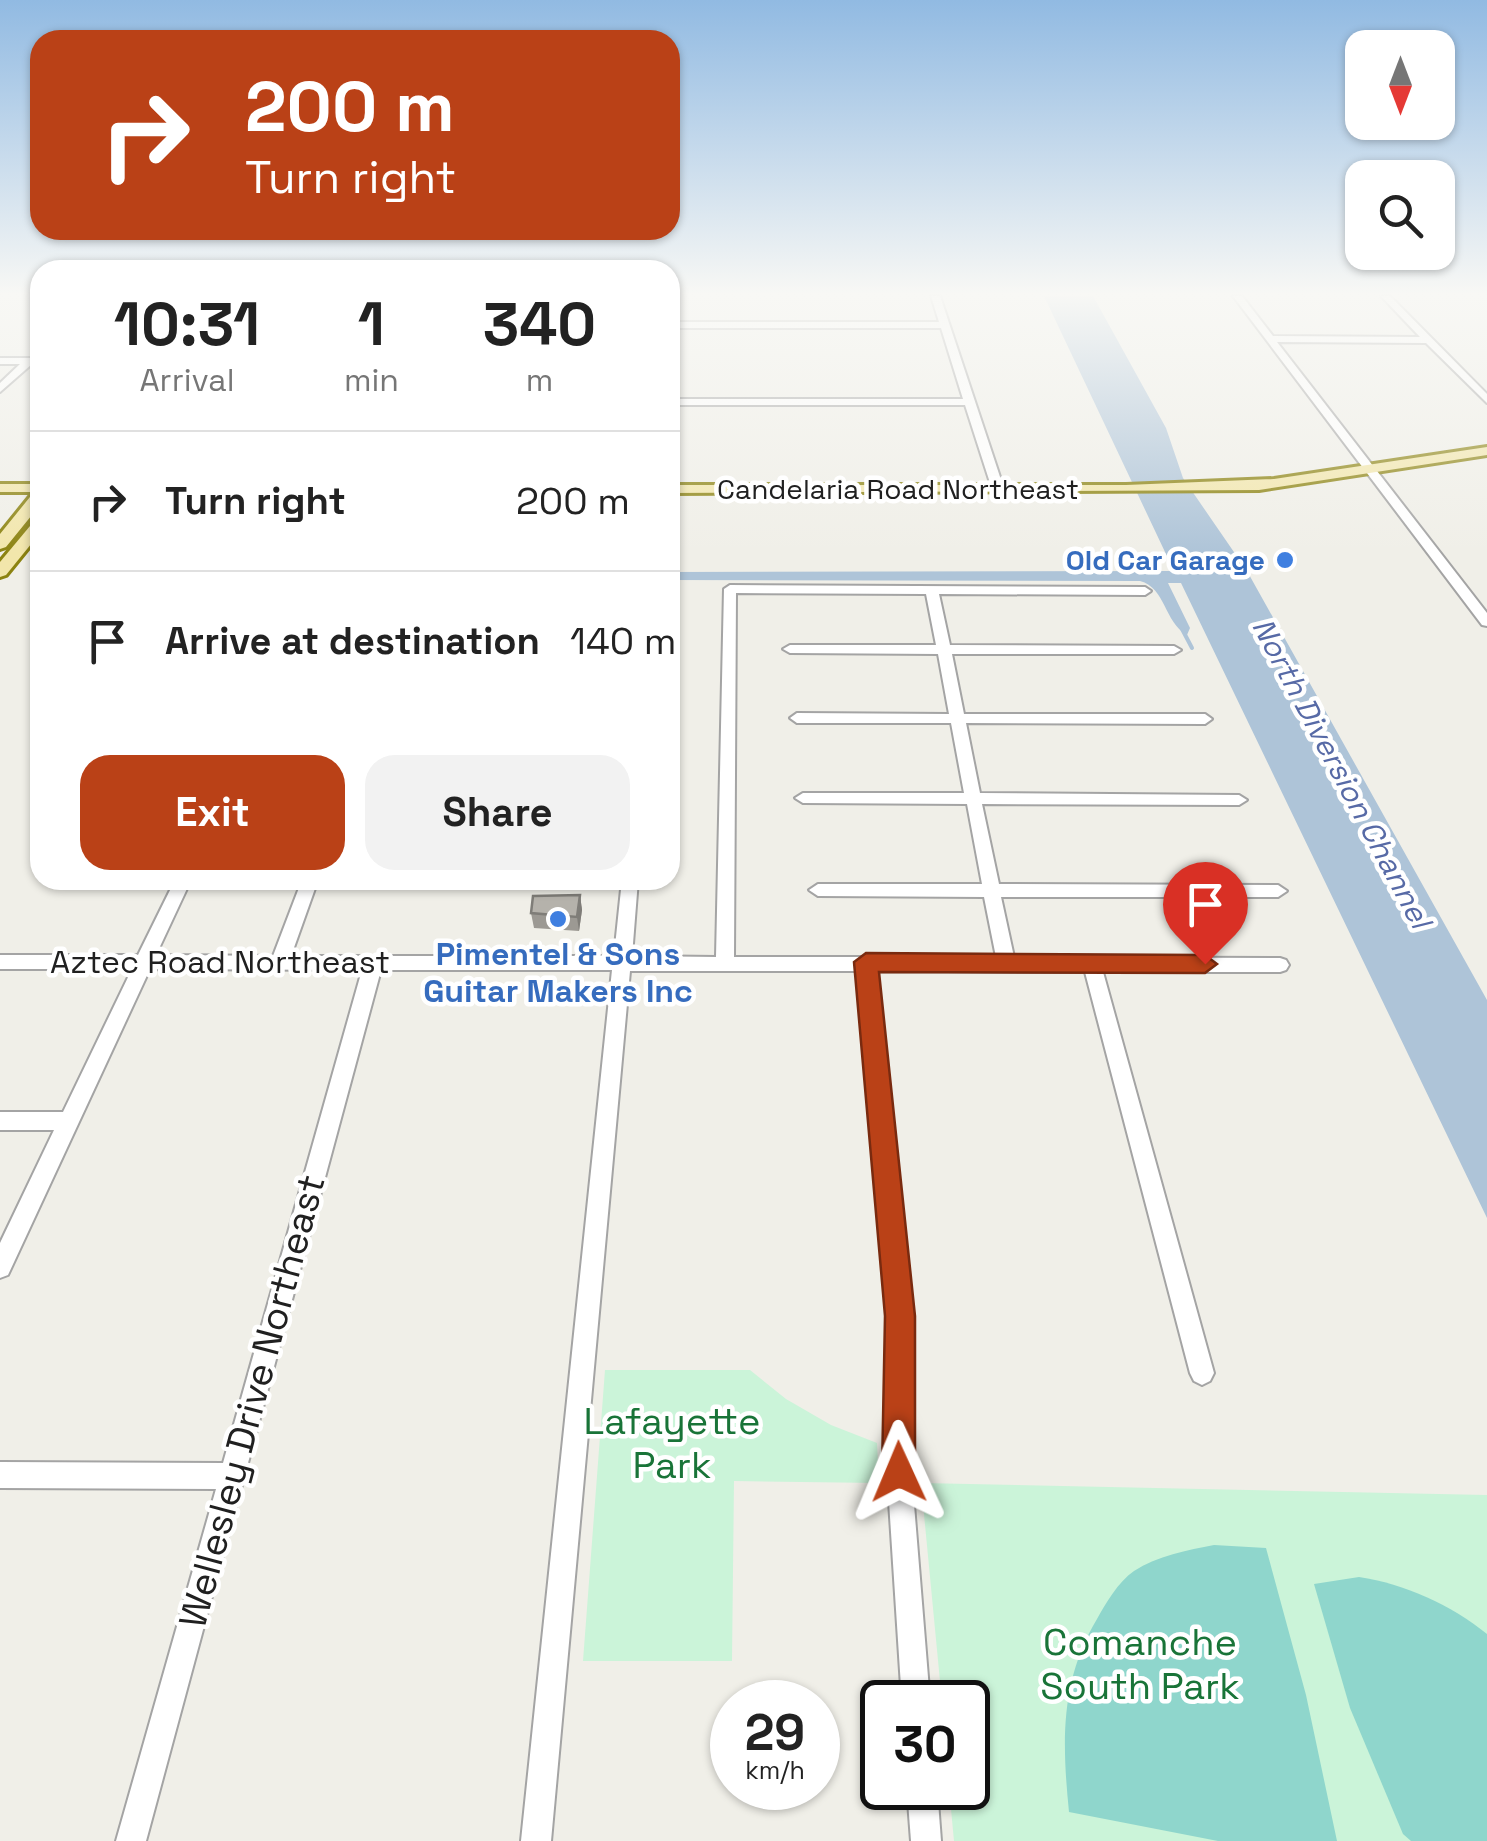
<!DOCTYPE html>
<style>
:root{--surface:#fff;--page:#f2f2f2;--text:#222;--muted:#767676;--line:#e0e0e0;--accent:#ba4117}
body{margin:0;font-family:"Space Grotesk",sans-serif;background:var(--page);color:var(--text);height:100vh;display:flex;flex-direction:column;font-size:38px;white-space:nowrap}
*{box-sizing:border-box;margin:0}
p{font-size:32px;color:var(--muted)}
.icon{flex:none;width:55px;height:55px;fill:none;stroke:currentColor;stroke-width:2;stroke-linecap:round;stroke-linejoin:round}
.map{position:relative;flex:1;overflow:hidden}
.sheet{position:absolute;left:30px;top:260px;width:650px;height:630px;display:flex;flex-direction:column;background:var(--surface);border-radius:30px;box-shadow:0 2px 8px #0004}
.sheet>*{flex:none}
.hud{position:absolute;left:30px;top:30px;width:650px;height:210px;border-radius:30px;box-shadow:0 2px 8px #0004;background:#ba4117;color:#fff;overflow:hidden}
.needle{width:65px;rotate:180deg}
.controls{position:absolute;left:1345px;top:30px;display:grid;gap:20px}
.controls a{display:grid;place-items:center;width:110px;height:110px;border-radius:20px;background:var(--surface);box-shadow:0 2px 8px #0004;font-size:50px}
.speed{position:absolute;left:710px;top:1680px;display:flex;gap:20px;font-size:50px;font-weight:700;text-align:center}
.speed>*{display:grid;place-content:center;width:130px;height:130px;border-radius:50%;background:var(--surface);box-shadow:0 2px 8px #0004;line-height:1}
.speed small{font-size:25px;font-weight:400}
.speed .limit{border:5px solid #111;border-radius:15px;background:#fff;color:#111}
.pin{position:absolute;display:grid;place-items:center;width:85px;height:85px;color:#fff;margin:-102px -42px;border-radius:50% 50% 50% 0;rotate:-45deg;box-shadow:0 0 10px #0007}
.pin .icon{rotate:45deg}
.me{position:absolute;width:110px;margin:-55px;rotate:359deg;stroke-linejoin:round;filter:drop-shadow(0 0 8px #0008)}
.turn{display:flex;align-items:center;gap:35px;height:210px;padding:0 50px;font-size:45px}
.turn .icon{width:130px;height:130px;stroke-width:2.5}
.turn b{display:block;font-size:70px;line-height:85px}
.eta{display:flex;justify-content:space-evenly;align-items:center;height:170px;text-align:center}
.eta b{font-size:60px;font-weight:700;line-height:70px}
.primary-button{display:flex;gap:20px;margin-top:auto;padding:20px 50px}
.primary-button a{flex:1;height:115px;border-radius:30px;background:var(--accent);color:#fff;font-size:40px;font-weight:700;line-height:115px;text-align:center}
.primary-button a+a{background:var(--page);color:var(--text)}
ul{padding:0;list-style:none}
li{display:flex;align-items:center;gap:30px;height:140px;padding:0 50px;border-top:2px solid var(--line)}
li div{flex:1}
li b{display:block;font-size:38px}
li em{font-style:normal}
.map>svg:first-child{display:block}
.park{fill:#cbf4d9}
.pitch{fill:#8fd6cc}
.water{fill:#aec4d8}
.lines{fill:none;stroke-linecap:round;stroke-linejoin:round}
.stream{stroke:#aec4d8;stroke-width:4}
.minor-casing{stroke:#a4a4a4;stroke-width:4}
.major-casing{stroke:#8c8311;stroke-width:6}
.minor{fill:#fff;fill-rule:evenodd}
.major{fill:#f2e6ab;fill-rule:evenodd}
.wall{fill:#9c9993}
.shaded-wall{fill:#7f7d78}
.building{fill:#b5b2ab;stroke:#7f7d78;stroke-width:2.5}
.route{fill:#ba4117;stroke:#792a0f;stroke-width:2.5}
.shop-dot{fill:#3f7fe0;stroke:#fff;stroke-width:4}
.labels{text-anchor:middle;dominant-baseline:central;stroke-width:9;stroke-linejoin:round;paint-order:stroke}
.far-street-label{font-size:28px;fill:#202020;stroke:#fff}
.far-shop-label{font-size:28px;font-weight:bold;fill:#366cbe;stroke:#fff;text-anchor:end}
.far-water-label{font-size:30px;font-style:italic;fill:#576aa6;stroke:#fff}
.shop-label{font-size:32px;font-weight:bold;fill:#366cbe;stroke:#fff}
.street-label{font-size:32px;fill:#202020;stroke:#fff}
.near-street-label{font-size:38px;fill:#202020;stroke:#fff}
.near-park-label{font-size:38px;fill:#197438;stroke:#fff}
</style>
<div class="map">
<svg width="1487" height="1841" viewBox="0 0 1487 1841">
<rect width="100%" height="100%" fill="#f0efe8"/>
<g class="park">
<polygon points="605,1370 750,1370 786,1399 831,1425 877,1443 879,1483 734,1481 732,1661 583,1661"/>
<polygon points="921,1483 1487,1495 1487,1841 954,1841 949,1788 968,1788 968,1702 942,1702"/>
</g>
<g class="pitch">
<path d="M 1214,1545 L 1266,1548 L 1306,1695 L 1337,1841 L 1218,1841 L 1069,1812 C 1062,1742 1060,1681 1097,1619 C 1106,1603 1118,1582 1134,1571 C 1157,1556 1188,1550 1214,1545 Z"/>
<path d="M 1359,1577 C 1405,1584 1451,1605 1487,1634 L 1487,1841 L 1411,1841 L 1403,1834 L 1350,1708 L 1314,1584 Z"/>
</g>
<path class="water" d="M 1044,296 L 1093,296 L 1166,428 L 1183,478 L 1247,571 L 1487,1000 L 1487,1218 L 1181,583 L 1168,583 L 1190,628 L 1187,635 C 1164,622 1166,588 1140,581 L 670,580 L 670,572 L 1174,571 Z"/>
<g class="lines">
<polyline class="stream" points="1182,629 1192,648"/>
<g class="minor-casing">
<g id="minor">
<polygon points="931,296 940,296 1004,489 1002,491 992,489 965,405 670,405 670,399 963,399 941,328 670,328 670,322 939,322"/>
<polygon points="1233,296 1242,296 1273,336 1420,337 1381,296 1390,296 1487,394 1487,403 1426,343 1277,342 1487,613 1487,626 1482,625"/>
<polygon points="0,358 40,358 40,364 32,364 0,392 0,383 20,364 0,364"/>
<path d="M 730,585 L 1145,587 L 1151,591 L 1145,595 L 939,594 L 950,645 L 1174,646 L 1181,650 L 1174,654 L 952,654 L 964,714 L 1205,714 L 1212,719 L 1205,724 L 966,723 L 980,793 L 1239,795 L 1247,800 L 1239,805 L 982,804 L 999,884 L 1278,885 L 1287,891 L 1278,897 L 1001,897 L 1014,957 L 1280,958 L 1286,960 L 1289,965 L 1286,970 L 1280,972 L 1103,972 L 1214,1373 L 1210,1381 L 1202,1385 L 1194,1381 L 1190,1373 L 1085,972 L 876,971 L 911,1315 L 910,1455 L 930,1702 L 902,1702 L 886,1455 L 889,1315 L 858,971 L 630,971 L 551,1841 L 521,1841 L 612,970 L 381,970 L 146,1841 L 116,1841 L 216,1489 L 0,1488 L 0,1462 L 223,1463 L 362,970 L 150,969 L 8,1275 L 0,1278 L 0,1243 L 54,1130 L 0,1130 L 0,1112 L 63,1112 L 132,969 L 0,969 L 0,955 L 138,955 L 175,880 L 191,880 L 156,955 L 273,956 L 302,880 L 318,880 L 291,956 L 614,956 L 622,880 L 638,880 L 632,956 L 716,957 L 724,589 ZM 736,593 L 926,594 L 936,645 L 790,645 L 783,649 L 790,653 L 938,654 L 949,714 L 797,713 L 790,718 L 797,723 L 951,723 L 964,793 L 803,793 L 795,798 L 803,803 L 967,804 L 982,884 L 818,884 L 809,890 L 818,896 L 984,897 L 996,957 L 734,957 Z"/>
<polygon points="907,1788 937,1788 941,1841 911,1841"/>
</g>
</g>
<g class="major-casing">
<g id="major">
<polygon points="1487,447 1487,455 1259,490 670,493 670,485 1126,485 1274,479"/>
<polygon points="0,484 40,484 40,505 6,547 0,549 0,534 34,492 0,492"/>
<polygon points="40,518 40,533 6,575 0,577 0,562 35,520"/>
</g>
</g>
<use href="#minor" class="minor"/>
<use href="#major" class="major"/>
</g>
<polygon class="wall" points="580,895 582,910 579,931 534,928 531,913"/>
<polygon class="shaded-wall" points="580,895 582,910 579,931 577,917"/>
<polygon class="building" points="580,895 577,917 531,913 533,896"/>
<linearGradient id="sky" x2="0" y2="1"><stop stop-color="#91bae2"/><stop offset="0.53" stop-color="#f8f8f5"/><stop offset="1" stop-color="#f8f8f5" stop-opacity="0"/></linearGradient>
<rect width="1487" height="554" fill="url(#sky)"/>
<polygon class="route" points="866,953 1205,955 1217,964 1205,973 879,972 915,1316 915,1472 910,1484 899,1489 887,1484 882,1472 885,1316 854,962"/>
<g class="shop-dot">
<circle cx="1285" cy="560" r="10"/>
<circle cx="558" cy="919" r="10"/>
</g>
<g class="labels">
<g class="far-street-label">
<text x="898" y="489">Candelaria Road Northeast</text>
</g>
<g class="far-shop-label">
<text x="1265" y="560">Old Car Garage</text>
</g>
<g class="far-water-label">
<text transform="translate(1342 773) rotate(62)">North Diversion Channel</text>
</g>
<g class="shop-label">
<text x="558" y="954">Pimentel &amp; Sons<tspan x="558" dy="37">Guitar Makers Inc</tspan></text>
</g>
<g class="street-label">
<text x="220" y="962">Aztec Road Northeast</text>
</g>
<g class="near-street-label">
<text transform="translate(252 1401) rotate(-75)">Wellesley Drive Northeast</text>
</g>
<g class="near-park-label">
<text x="672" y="1421">Lafayette<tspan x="672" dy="44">Park</tspan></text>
<text x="1140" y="1642">Comanche<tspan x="1140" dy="44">South Park</tspan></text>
</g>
</g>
</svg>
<div class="controls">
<a><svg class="needle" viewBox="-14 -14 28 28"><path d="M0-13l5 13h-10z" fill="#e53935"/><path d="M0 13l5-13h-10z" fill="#767676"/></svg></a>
<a><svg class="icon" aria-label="search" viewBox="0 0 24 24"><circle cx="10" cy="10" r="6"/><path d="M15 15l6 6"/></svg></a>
</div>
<div class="speed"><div>29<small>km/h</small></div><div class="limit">30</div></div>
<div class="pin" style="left:1205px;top:964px;background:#d93025"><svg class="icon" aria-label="arrive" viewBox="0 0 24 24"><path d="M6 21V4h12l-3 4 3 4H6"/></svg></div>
<svg class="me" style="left:899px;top:1472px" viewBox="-20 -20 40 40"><path d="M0-17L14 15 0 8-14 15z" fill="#ba4117" stroke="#fff" stroke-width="4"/></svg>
<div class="hud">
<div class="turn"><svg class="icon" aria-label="right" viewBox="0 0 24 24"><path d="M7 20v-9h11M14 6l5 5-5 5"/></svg><div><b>200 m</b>Turn right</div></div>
</div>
<section class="sheet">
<div class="eta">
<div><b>10:31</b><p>Arrival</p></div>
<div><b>1</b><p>min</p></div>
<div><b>340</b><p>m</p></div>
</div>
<ul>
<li><svg class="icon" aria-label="right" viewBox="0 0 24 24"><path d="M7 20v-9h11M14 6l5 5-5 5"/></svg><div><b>Turn right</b></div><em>200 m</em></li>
<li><svg class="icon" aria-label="arrive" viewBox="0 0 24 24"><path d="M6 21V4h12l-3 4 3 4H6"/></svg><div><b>Arrive at destination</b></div><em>140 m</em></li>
</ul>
<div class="primary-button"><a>Exit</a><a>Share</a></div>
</section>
</div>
